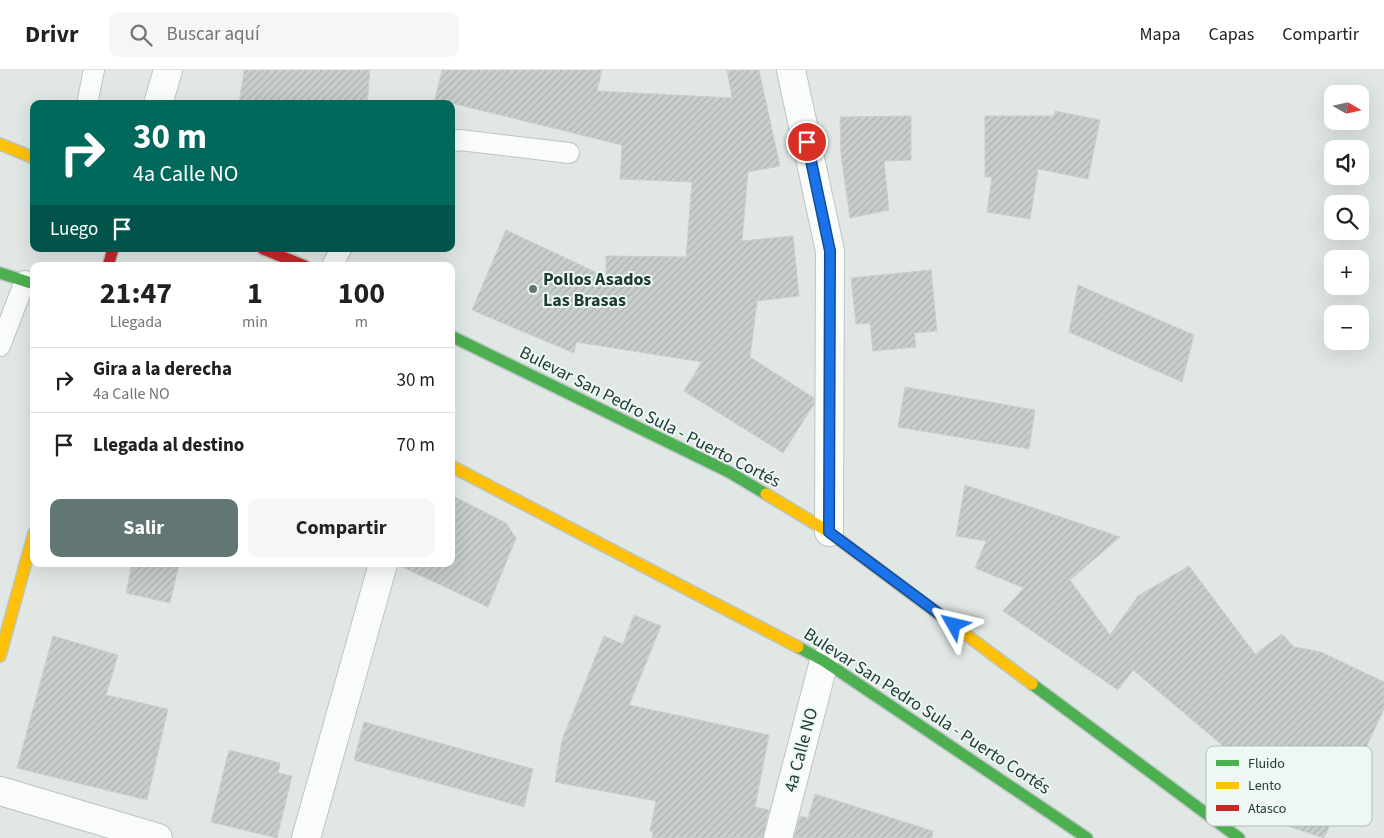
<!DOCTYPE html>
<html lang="es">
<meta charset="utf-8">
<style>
:root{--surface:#fff;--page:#f6f6f6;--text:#202124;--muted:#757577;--line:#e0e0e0;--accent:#627773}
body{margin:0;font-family:"Source Sans 3",sans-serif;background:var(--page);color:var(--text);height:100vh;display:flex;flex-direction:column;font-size:19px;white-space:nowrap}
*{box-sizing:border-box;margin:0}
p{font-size:16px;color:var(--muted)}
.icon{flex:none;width:28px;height:28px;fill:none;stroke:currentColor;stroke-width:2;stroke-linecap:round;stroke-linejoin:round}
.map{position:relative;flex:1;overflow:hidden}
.sheet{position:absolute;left:30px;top:192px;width:425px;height:305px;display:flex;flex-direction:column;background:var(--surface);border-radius:10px;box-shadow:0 5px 20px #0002}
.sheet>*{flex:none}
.guide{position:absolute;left:30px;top:30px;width:425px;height:152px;border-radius:10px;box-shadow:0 5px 20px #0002;background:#00695c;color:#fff;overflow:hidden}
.needle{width:32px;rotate:99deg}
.controls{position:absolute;left:1324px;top:15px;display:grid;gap:10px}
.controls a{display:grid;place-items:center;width:45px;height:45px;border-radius:10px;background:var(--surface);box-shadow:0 5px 20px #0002;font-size:25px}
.pin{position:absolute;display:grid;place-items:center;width:42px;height:42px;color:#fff;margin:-21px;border:2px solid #fff;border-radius:50%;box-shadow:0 1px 5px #0007}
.me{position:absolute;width:55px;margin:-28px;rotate:307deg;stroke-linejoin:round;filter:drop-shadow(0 0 4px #0008)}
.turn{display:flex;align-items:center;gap:18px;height:105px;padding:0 20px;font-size:22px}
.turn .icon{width:65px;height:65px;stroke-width:2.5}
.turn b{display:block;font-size:35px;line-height:42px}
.then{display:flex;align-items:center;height:48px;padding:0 20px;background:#0003;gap:10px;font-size:19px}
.eta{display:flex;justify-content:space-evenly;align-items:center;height:85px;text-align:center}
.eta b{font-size:30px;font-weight:700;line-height:35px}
.action{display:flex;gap:10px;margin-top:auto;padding:10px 20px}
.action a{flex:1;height:58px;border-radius:10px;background:var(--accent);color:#fff;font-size:20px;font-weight:700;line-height:58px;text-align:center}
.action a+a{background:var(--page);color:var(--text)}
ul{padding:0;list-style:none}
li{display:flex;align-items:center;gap:15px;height:65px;padding:0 20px;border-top:1px solid var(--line)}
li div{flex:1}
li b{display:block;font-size:19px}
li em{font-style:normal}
header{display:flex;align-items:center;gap:30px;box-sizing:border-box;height:70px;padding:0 25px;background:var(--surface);border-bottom:1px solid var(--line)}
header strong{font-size:24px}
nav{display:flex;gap:28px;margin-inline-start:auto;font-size:18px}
.search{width:350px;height:45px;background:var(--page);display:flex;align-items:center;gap:12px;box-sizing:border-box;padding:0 18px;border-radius:10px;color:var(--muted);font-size:19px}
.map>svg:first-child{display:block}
.building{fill:url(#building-hatch);stroke:#c9d0ce}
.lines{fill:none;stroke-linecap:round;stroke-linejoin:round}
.lane-casing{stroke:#bdc4c2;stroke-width:22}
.street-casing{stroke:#bdc4c2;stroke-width:30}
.fast-casing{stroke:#bcc5c2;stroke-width:14}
.slow-casing{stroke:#bcc5c2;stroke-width:14}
.jam-casing{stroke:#bcc5c2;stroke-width:14}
.lane{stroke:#fafbfb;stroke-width:20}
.street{stroke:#fafbfb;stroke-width:28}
.fast{stroke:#4caf50;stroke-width:11}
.slow{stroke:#ffc107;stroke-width:11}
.jam{stroke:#c62828;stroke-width:11}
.route-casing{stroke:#114b97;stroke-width:12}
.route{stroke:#1a73e8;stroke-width:9}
.poi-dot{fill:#627773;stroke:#eef7f3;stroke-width:2}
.labels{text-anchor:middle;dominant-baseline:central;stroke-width:4;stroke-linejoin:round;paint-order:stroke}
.poi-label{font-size:18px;font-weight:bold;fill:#1e3a35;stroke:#eef7f3;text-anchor:start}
.street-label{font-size:18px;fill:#1e3a35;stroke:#eef7f3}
.key{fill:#eef7f3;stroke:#b0beba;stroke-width:1}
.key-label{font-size:14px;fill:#1e3a35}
</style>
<header>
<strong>Drivr</strong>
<div class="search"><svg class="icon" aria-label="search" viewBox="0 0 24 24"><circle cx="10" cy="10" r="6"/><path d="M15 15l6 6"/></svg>Buscar aquí</div>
<nav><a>Mapa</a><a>Capas</a><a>Compartir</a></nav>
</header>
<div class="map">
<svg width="1384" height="768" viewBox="0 0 1384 768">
<defs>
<pattern id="building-hatch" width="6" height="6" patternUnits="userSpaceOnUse" patternTransform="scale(1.25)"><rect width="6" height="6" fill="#c8cecc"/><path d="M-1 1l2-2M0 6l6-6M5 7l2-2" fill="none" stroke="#abb2b0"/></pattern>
</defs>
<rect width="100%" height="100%" fill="#e0e7e5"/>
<g class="building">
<polygon points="244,0 370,0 367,34 239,34"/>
<polygon points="442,0 602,0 597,21 732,28 727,0 759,0 780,96 748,102 742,171 793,166 799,226 757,231 750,287 814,328 814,334 783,383 684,321 702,292 576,272 574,283 472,240 506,160 606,207 606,186 686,187 692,112 620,109 622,75 435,29"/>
<polygon points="1055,41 1100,50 1088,109 1038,99 1030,149 987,142 992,107 985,107 985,46 1054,46"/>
<polygon points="911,46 911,90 884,91 889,140 850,148 841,85 840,47"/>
<polygon points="931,200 937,261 914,263 916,277 873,281 870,253 856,254 851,208"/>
<polygon points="1078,215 1194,265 1182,312 1069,262"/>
<polygon points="905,317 1035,340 1029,379 898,357"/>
<polygon points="965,415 1120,467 1070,510 1110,565 1138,526 1189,496 1255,584 1282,564 1294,577 1321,582 1384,612 1384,639 1324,768 1290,757 1293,748 1272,737 1276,730 1222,686 1227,679 1133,600 1118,620 1003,541 1024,518 975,498 986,471 956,466"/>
<polygon points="451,425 506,453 516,468 488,537 398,495 451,494"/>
<polygon points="132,494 179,494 170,533 126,523"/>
<polygon points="634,545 661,556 629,635 769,665 755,737 769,740 763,768 652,768 653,762 650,761 656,731 555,712 562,670 604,566 623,574"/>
<polygon points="53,566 118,585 106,625 168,639 147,730 17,698"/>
<polygon points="364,652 533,699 524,737 354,690"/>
<polygon points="229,680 280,693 278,703 292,706 277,768 211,752"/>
<polygon points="815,724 933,761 932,768 794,768 800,746 808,748"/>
</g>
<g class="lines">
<g class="lane-casing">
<g id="lane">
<polyline points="87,34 94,0"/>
<polyline points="451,72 460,70 569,83"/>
<polyline points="332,196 341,179"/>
<polyline points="0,276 25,211"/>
</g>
</g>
<g class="street-casing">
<g id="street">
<polyline points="791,0 830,181 829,462"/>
<polyline points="158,34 168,0"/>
<polyline points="0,721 158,768"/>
<polyline points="306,768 383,494"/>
<polyline points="778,768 824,591"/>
</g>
</g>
<g class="fast-casing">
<g id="fast">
<polyline points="0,203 34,214"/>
<polyline points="451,266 729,402 766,424"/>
<polyline points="798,577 824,591 1087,768"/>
<polyline points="1032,614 1239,768"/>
</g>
</g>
<g class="slow-casing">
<g id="slow">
<polyline points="0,74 34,88"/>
<polyline points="451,396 798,577"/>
<polyline points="766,424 829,462 1032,614"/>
<polyline points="0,586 34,463"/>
</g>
</g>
<g class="jam-casing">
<g id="jam">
<polyline points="263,179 305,196"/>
<polyline points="108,196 113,179"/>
</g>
</g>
<use href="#lane" class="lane"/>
<use href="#street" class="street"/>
<use href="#fast" class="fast"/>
<use href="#slow" class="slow"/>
<use href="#jam" class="jam"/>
</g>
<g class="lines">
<g class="route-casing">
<polyline id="route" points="807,72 830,181 829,462 954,555"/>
</g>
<use href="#route" class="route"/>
</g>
<circle class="poi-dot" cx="533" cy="219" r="5"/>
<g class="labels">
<g class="poi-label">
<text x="543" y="209">Pollos Asados<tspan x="543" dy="21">Las Brasas</tspan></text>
</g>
<g class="street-label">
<text transform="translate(650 347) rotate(27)">Bulevar San Pedro Sula - Puerto Cortés</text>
<text transform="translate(927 641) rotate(33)">Bulevar San Pedro Sula - Puerto Cortés</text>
<text transform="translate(801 680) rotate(-75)">4a Calle NO</text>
</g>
</g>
<rect x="1206" y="676" width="166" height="80" rx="8" class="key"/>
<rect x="1216" y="690" width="23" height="6" fill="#4caf50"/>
<rect x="1216" y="712" width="23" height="7" fill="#ffc107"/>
<rect x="1216" y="735" width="23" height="6" fill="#c62828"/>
<g class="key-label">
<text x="1248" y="698">Fluido</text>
<text x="1248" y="720">Lento</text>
<text x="1248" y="743">Atasco</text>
</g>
</svg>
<div class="controls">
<a><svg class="needle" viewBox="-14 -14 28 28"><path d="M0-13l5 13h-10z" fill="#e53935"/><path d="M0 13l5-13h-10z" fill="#757577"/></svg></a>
<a><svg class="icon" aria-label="sound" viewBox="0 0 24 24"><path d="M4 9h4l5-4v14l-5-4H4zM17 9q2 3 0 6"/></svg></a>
<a><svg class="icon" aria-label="search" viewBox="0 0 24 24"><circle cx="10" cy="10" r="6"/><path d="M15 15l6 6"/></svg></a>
<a>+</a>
<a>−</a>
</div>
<div class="pin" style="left:807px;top:72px;background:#d93025"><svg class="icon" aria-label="arrive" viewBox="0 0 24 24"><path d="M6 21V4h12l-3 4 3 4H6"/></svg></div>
<svg class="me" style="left:954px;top:555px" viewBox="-20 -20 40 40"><path d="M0-17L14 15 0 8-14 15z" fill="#1a73e8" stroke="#fff" stroke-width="4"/></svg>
<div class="guide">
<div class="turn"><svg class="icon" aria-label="right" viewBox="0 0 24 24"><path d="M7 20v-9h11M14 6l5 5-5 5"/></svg><div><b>30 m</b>4a Calle NO</div></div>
<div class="then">Luego<svg class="icon" aria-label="arrive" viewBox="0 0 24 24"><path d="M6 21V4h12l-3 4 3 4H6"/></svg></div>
</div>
<section class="sheet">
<div class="eta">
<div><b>21:47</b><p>Llegada</p></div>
<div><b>1</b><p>min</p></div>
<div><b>100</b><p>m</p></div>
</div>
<ul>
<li><svg class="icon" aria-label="right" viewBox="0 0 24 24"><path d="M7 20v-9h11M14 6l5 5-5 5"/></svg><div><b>Gira a la derecha</b><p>4a Calle NO</p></div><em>30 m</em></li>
<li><svg class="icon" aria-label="arrive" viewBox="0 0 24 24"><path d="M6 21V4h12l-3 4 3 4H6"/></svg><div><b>Llegada al destino</b></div><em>70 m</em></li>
</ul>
<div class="action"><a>Salir</a><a>Compartir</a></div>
</section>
</div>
